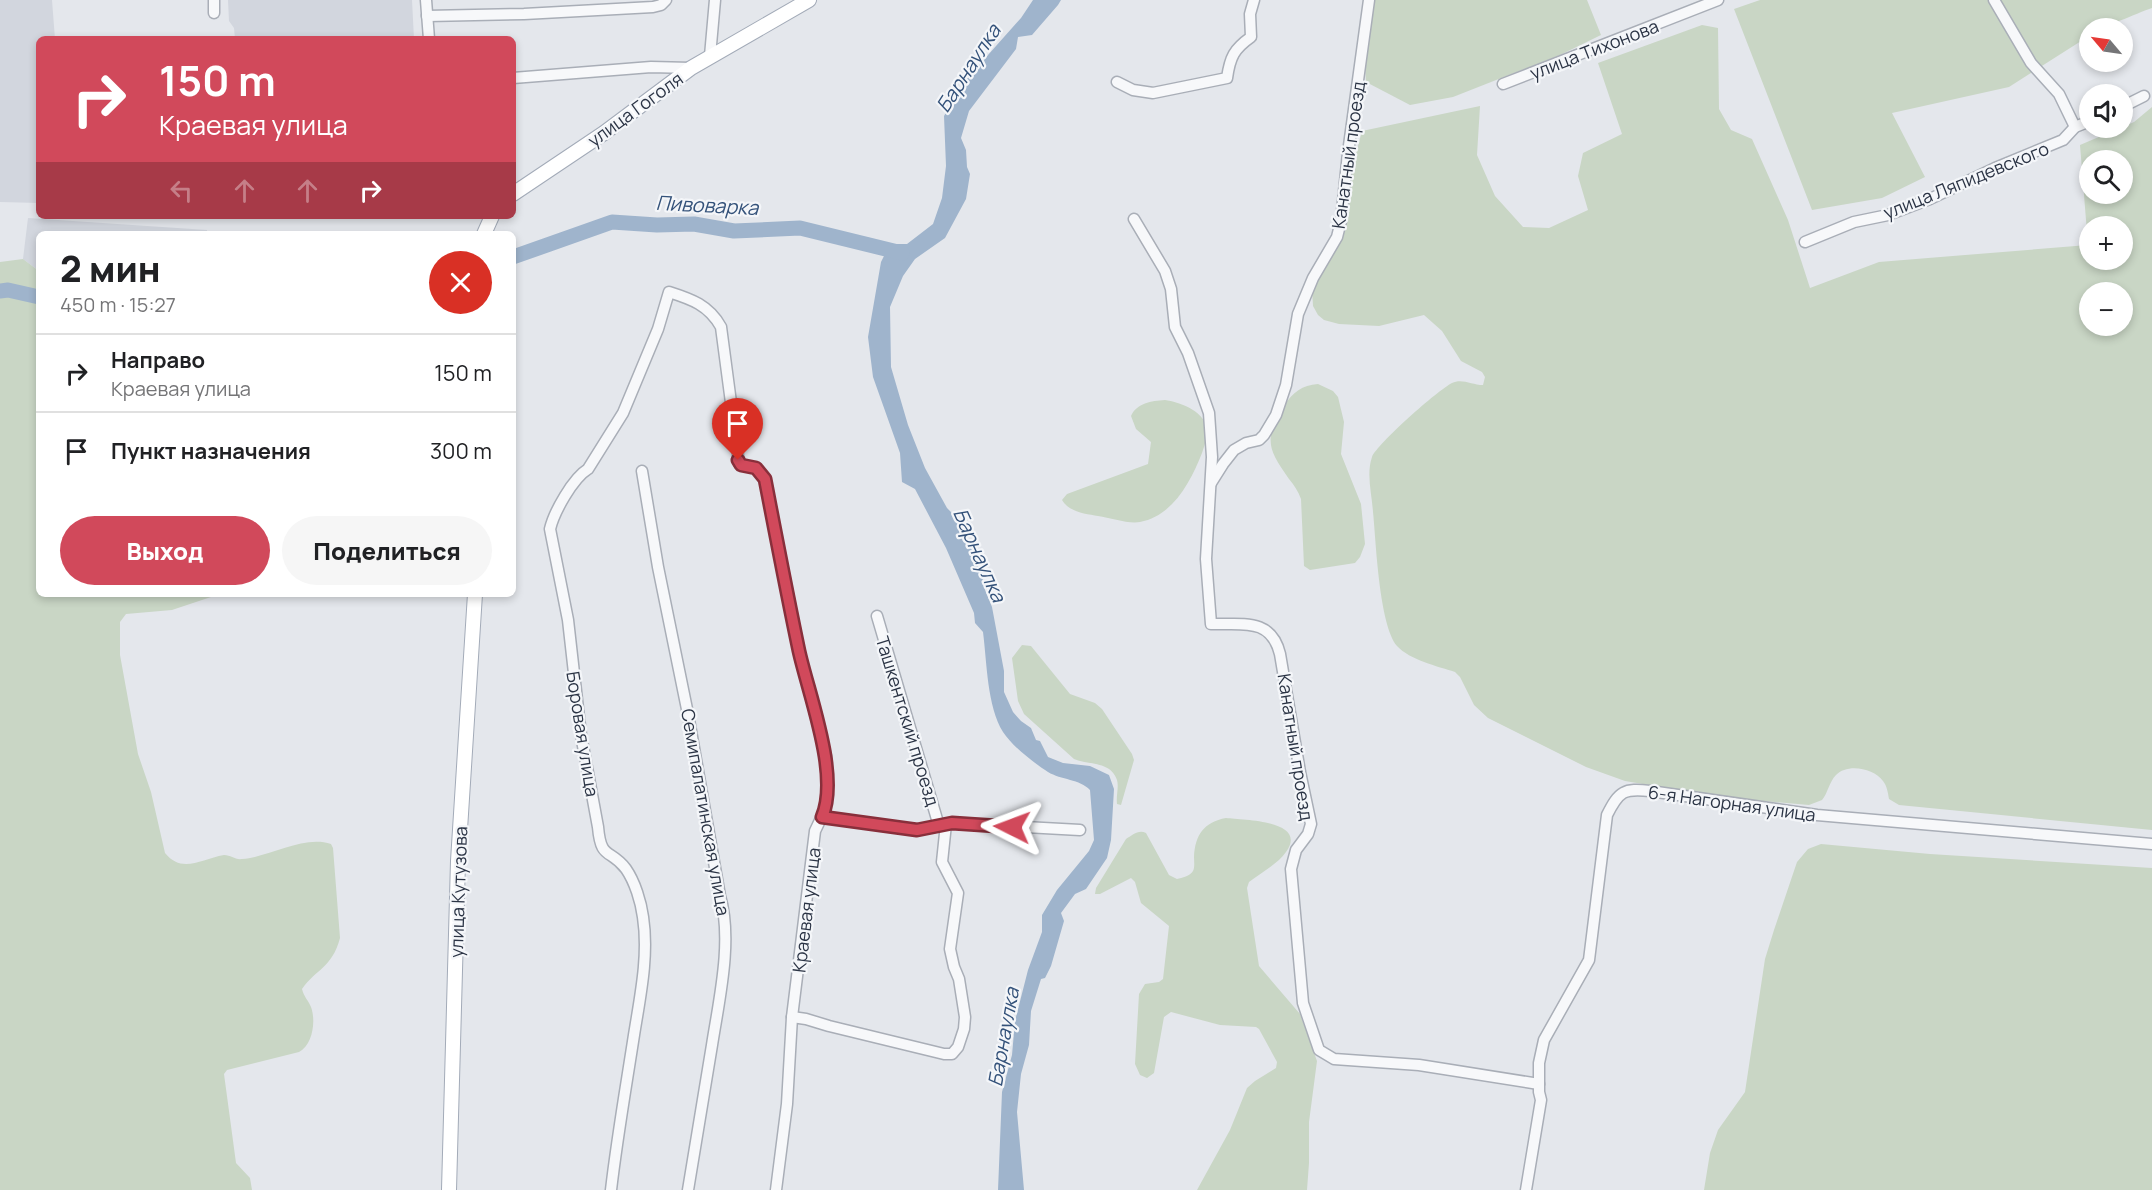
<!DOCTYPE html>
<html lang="ru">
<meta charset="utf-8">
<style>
:root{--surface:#fff;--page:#f6f6f6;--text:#202124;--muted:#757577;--line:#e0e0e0;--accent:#d1495b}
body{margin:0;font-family:Manrope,sans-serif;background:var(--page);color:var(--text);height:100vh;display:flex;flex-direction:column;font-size:22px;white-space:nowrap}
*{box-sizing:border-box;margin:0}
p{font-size:20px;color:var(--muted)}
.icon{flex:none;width:33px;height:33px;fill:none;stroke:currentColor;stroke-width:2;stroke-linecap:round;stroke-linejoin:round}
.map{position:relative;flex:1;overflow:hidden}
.sheet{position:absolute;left:36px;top:231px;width:480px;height:366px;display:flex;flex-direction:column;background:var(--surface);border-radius:9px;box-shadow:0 3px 9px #0003}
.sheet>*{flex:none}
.banner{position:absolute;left:36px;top:36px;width:480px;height:183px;border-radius:9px;box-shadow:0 3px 9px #0003;background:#d1495b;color:#fff;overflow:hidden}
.needle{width:39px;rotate:299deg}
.controls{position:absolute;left:2079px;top:18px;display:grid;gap:12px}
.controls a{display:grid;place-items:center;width:54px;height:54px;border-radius:50%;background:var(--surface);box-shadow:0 3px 9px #0003;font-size:30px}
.pin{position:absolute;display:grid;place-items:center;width:51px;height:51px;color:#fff;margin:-62px -26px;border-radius:50% 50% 50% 0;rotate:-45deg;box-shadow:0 0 6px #0007}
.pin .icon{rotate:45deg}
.me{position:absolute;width:66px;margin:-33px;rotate:273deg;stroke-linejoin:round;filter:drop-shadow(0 0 4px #0008)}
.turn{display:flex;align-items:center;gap:21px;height:126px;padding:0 24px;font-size:27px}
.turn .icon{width:78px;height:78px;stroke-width:2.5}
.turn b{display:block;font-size:42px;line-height:51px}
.lanes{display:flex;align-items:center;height:57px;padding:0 24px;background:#0003;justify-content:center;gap:30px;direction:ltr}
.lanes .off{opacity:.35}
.round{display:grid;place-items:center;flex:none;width:63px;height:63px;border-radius:32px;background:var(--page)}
.summary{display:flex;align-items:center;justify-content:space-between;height:102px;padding:0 24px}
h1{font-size:36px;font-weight:800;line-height:45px}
.action{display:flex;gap:12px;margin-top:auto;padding:12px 24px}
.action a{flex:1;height:69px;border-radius:36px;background:var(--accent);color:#fff;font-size:24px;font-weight:800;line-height:69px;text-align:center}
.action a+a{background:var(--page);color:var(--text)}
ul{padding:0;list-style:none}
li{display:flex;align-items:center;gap:18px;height:78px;padding:0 24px;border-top:2px solid var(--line)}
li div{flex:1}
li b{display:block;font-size:22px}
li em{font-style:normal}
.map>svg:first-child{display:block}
.built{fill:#d2d6de}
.green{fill:#c9d6c5;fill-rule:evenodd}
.water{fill:#9fb4cc}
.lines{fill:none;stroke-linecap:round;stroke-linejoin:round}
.river{stroke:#9fb4cc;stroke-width:15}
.minor-casing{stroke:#a9aeb7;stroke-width:13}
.major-casing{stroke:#a3abb8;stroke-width:16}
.minor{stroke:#f7f8fa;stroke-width:10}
.major{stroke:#fff;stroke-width:14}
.route-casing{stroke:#882f3b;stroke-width:15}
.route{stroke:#d1495b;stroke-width:10}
.labels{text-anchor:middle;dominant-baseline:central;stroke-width:4.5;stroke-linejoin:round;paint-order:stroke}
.street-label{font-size:18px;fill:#2b3445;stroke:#f4f6f9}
.water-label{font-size:20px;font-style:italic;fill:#34527a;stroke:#f4f6f9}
</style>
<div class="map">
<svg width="2152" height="1190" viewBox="0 0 2152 1190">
<rect width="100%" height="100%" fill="#e4e7ec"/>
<g class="built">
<polygon points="0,0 52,0 55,39 39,39 39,203 0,202"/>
<polygon points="228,0 412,0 414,39 235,39 234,28 229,21"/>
<polygon points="28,218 207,230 207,234 39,234 39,271 23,259"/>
</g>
<g class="green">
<polygon points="1374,0 1587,0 1601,35 1560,55 1453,97 1410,105 1366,82 1365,65"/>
<path d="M 1760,0 L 2152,0 L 2152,8 C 2134,14 2108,28 2090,28 L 2089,36 L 2009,87 L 1892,113 L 1925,177 L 1882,198 L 1812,210 L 1734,9 Z"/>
<path d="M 1702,25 L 1718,28 L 1719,109 L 1731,130 L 1752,139 L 1788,220 L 1810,288 L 1879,262 L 2088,245 L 2080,145 L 2134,122 L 2152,107 L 2152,830 L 1899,805 L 1889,799 C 1888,793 1887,786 1883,781 C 1874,768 1847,763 1836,775 C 1829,782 1828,793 1822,800 L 1809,805 L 1720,797 L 1625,781 L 1586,767 L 1488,718 L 1474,705 L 1460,677 L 1455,672 C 1437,666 1410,660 1397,646 C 1379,624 1376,541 1373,512 C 1372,495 1366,474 1372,457 C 1377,444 1438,390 1452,383 C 1462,378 1472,385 1483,385 L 1485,377 L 1482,372 L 1461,361 L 1442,331 L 1424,315 L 1379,326 L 1339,324 L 1324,320 L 1318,315 L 1313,306 L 1312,289 L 1334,236 L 1362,131 L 1480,106 L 1477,155 L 1495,196 L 1523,227 L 1549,228 L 1588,210 L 1578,176 L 1583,153 L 1622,134 L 1598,63 ZM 2090,160 L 2122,160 L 2122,194 L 2090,194 ZM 2090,226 L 2122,226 L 2122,260 L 2090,260 ZM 2090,292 L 2122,292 L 2122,326 L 2090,326 Z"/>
<path d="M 23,259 L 39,271 L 39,594 L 220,594 L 172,610 L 126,614 L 120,622 L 120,655 L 138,754 L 151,792 L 165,853 C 182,874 201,859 224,855 C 231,855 235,860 242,859 C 270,857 303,835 331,844 L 333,848 L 340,938 C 332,968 316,969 302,989 C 304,997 308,1000 311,1007 C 316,1020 313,1045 299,1052 L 227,1070 L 224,1074 L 236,1163 L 250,1178 L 252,1190 L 0,1190 L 0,262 Z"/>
<path d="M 1318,384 L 1333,391 L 1338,397 L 1344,422 L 1341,454 L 1361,504 L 1365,544 L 1360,557 L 1355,563 L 1310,570 L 1304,566 L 1301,499 C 1298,491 1294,485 1289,479 C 1267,448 1264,439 1284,406 C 1293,392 1302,385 1318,384 Z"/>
<path d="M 1165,400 C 1179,402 1202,410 1206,426 C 1209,434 1205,444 1202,453 C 1191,481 1173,516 1140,522 C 1128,524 1111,518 1098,516 C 1086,514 1069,512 1062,500 L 1067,494 L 1148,464 L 1151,442 L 1136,429 L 1131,416 C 1137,403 1151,401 1165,400 Z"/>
<path d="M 1022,645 L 1031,646 L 1070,694 L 1095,703 L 1102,709 L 1132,754 L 1134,760 L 1121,805 L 1117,804 C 1116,796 1119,787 1117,780 C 1111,761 1088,765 1074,759 L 1024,714 L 1018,701 L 1012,658 Z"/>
<path d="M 1226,818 C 1243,820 1309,820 1286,852 C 1278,864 1260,873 1249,882 L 1247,888 L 1259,966 L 1300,1014 L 1317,1061 L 1309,1122 L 1309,1163 L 1307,1190 L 1197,1190 L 1230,1130 L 1247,1088 L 1255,1081 L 1276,1068 L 1277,1062 L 1259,1029 L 1256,1027 L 1220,1025 L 1171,1012 L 1164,1017 L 1154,1073 L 1147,1078 L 1140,1075 L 1135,1064 L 1139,994 L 1145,984 L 1159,982 L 1163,979 L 1169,926 L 1141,903 L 1135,882 L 1131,878 L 1100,894 L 1095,894 L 1096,888 L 1126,839 C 1132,835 1139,829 1146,833 L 1169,875 L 1177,879 C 1182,878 1190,876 1193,871 C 1195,867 1194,861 1194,857 C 1195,835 1204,822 1226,818 Z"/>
<polygon points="1821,844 1930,854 2152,868 2152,1190 1704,1190 1710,1153 1718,1130 1745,1092 1765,959 1774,930 1797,862 1808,849"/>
</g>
<path class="water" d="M 1033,0 L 1061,0 L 1058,5 L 1032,35 L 1018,37 L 1016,49 L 969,111 L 961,138 L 966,150 L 967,167 L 970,174 L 966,199 L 945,238 L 915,259 L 903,276 L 890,307 L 891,367 L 908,425 L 925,468 L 947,508 L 961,522 L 960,530 L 979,562 L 985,590 L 992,607 L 1004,671 L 1004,692 L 1013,712 L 1021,721 L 1031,728 L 1036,740 L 1040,741 L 1048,757 L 1063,763 L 1090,766 L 1109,775 L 1114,789 L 1111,840 L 1107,858 L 1086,889 L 1075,894 L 1061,913 L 1064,921 L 1051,966 L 1045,978 L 1041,979 L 1031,1011 L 1029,1045 L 1021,1074 L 1017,1112 L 1024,1190 L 998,1190 L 1002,1092 L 1012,1055 L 1015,1021 L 1028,970 L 1042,932 L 1042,915 L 1057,890 L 1089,851 L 1094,840 L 1090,790 C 1080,779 1061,780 1048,772 C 1034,763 1012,746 1003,732 C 987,706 987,663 983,632 L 975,623 L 974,613 L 946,548 L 915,489 L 902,482 L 900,453 L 873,377 L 868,337 L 881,262 L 890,244 L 907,244 L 933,224 L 942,198 L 946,166 L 944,116 L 964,82 L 1021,18 Z"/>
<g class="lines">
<g class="river">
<polyline points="513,257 612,222 657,225 694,224 734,231 800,228 902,253"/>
<polyline points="0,291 8,290 39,297"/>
</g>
<g class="minor-casing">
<g id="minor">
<polyline points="214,0 214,13"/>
<polyline points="426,0 429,39"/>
<polyline points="1994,0 2031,63 2059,94 2075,127"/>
<polyline points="427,16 524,14 653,7 661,5 666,0"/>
<polyline points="710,56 715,0"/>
<polyline points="513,78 651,67 691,68"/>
<path d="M 1117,82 L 1133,90 L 1153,93 L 1227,78 C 1230,57 1234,49 1251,37 L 1250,14 L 1254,0"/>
<polyline points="1503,84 1718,0"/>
<polyline points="2122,107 2144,96"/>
<path d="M 1134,219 L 1165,271 L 1171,289 L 1175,327 L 1188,353 L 1209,413 L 1212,457 L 1206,559 L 1211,624 C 1242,625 1271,617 1280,654 L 1300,772 L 1311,824 L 1308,834 L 1296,850 L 1291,869 L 1303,1003 L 1319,1050 L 1334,1059 L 1419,1065 L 1539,1084"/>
<polyline points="1805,242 1854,222 1888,215 1930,199 1995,168 2063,140 2075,127 2090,121"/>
<path d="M 642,471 L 658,567 L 688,714 L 720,896 C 733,940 719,1000 712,1045 C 704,1094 696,1142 688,1190"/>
<polyline points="1211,483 1223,464 1234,450 1246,443 1259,440 1264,435 1276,415 1286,385 1298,314 1313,278 1337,237 1341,221 1348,153 1369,0"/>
<polyline points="877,616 939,826"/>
<polyline points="822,817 917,830 953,823 1080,830"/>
<polyline points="792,1017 806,1019 829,1026 944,1054 952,1054 958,1047 964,1029 965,1017 959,979 954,967 950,949 958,893 942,862 946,824"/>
<path d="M 611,1190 C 617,1138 626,1087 634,1035 C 640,997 649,956 643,917 C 641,902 635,882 626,869 C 610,848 601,861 598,827 L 581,735 L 568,620 L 550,529 C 554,512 573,478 588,469 L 623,413 L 658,329 L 669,292 C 691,299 709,305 721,327 L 739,463 L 741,465 L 756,468 L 765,479 L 799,650 L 826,756 L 827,797 L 824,812 L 815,831 L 792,1017 L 787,1104 L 776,1190"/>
<path d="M 1526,1190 L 1541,1100 L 1539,1092 L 1539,1063 L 1544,1040 L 1589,960 L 1607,815 C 1619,791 1624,788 1650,791 L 1817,815 L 2152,844"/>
</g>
</g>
<g class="major-casing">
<g id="major">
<polyline points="513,194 604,133 691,68 809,0"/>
<polyline points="484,234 492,216"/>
<polyline points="449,1190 458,861 475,594"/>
</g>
</g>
<use href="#minor" class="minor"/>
<use href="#major" class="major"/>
</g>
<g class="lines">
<g class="route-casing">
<path id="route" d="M 738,460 L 741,465 L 756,468 L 765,479 C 776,536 787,594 799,651 C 809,696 840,775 822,817 L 917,830 L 952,823 L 1012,827"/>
</g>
<use href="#route" class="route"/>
</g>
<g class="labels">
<g class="street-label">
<text transform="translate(1594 49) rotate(-21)">улица Тихонова</text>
<text transform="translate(635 109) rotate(-36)">улица Гоголя</text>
<text transform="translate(1348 155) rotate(-82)">Канатный проезд</text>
<text transform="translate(1966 180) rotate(-22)">улица Ляпидевского</text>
<text transform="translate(908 721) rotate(73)">Ташкентский проезд</text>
<text transform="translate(583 734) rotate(81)">Боровая улица</text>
<text transform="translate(1296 747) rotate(81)">Канатный проезд</text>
<text transform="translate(1732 803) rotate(8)">6-я Нагорная улица</text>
<text transform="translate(706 812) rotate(80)">Семипалатинская улица</text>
<text transform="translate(458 892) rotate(-88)">улица Кутузова</text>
<text transform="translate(806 910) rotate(-83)">Краевая улица</text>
</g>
<g class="water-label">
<text transform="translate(968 68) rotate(-57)">Барнаулка</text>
<text transform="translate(707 205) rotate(3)">Пивоварка</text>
<text transform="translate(980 555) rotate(66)">Барнаулка</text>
<text transform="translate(1003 1037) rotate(-80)">Барнаулка</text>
</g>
</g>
</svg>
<div class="controls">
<a><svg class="needle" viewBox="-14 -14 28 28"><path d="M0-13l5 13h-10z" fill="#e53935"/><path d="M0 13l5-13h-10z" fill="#757577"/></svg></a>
<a><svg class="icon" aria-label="sound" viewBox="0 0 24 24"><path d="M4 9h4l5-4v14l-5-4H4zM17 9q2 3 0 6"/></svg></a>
<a><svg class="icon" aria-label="search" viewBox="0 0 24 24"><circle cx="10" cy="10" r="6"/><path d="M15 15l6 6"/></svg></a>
<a>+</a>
<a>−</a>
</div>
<div class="pin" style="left:738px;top:460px;background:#d93025"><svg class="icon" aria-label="arrive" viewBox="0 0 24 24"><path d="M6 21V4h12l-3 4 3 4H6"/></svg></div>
<svg class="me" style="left:1012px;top:827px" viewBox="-20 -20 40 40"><path d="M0-17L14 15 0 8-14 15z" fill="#d1495b" stroke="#fff" stroke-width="4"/></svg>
<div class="banner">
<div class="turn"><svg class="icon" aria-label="right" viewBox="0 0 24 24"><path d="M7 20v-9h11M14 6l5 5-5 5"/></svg><div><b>150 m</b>Краевая улица</div></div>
<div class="lanes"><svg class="icon off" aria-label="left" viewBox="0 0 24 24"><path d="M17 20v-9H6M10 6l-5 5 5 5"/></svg><svg class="icon off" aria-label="ahead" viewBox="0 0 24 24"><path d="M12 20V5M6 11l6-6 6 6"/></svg><svg class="icon off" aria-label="ahead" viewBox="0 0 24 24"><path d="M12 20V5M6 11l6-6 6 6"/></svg><svg class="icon" aria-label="right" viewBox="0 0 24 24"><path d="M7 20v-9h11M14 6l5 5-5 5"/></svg></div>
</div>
<section class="sheet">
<div class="summary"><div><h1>2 мин</h1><p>450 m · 15:27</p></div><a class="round" style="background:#d93025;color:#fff"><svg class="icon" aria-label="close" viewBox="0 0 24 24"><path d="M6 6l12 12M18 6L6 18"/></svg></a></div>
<ul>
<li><svg class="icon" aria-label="right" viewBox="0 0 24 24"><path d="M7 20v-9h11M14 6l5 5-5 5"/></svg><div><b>Направо</b><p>Краевая улица</p></div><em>150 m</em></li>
<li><svg class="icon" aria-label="arrive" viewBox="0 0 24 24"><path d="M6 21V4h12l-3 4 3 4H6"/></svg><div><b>Пункт назначения</b></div><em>300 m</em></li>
</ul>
<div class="action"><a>Выход</a><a>Поделиться</a></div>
</section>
</div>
